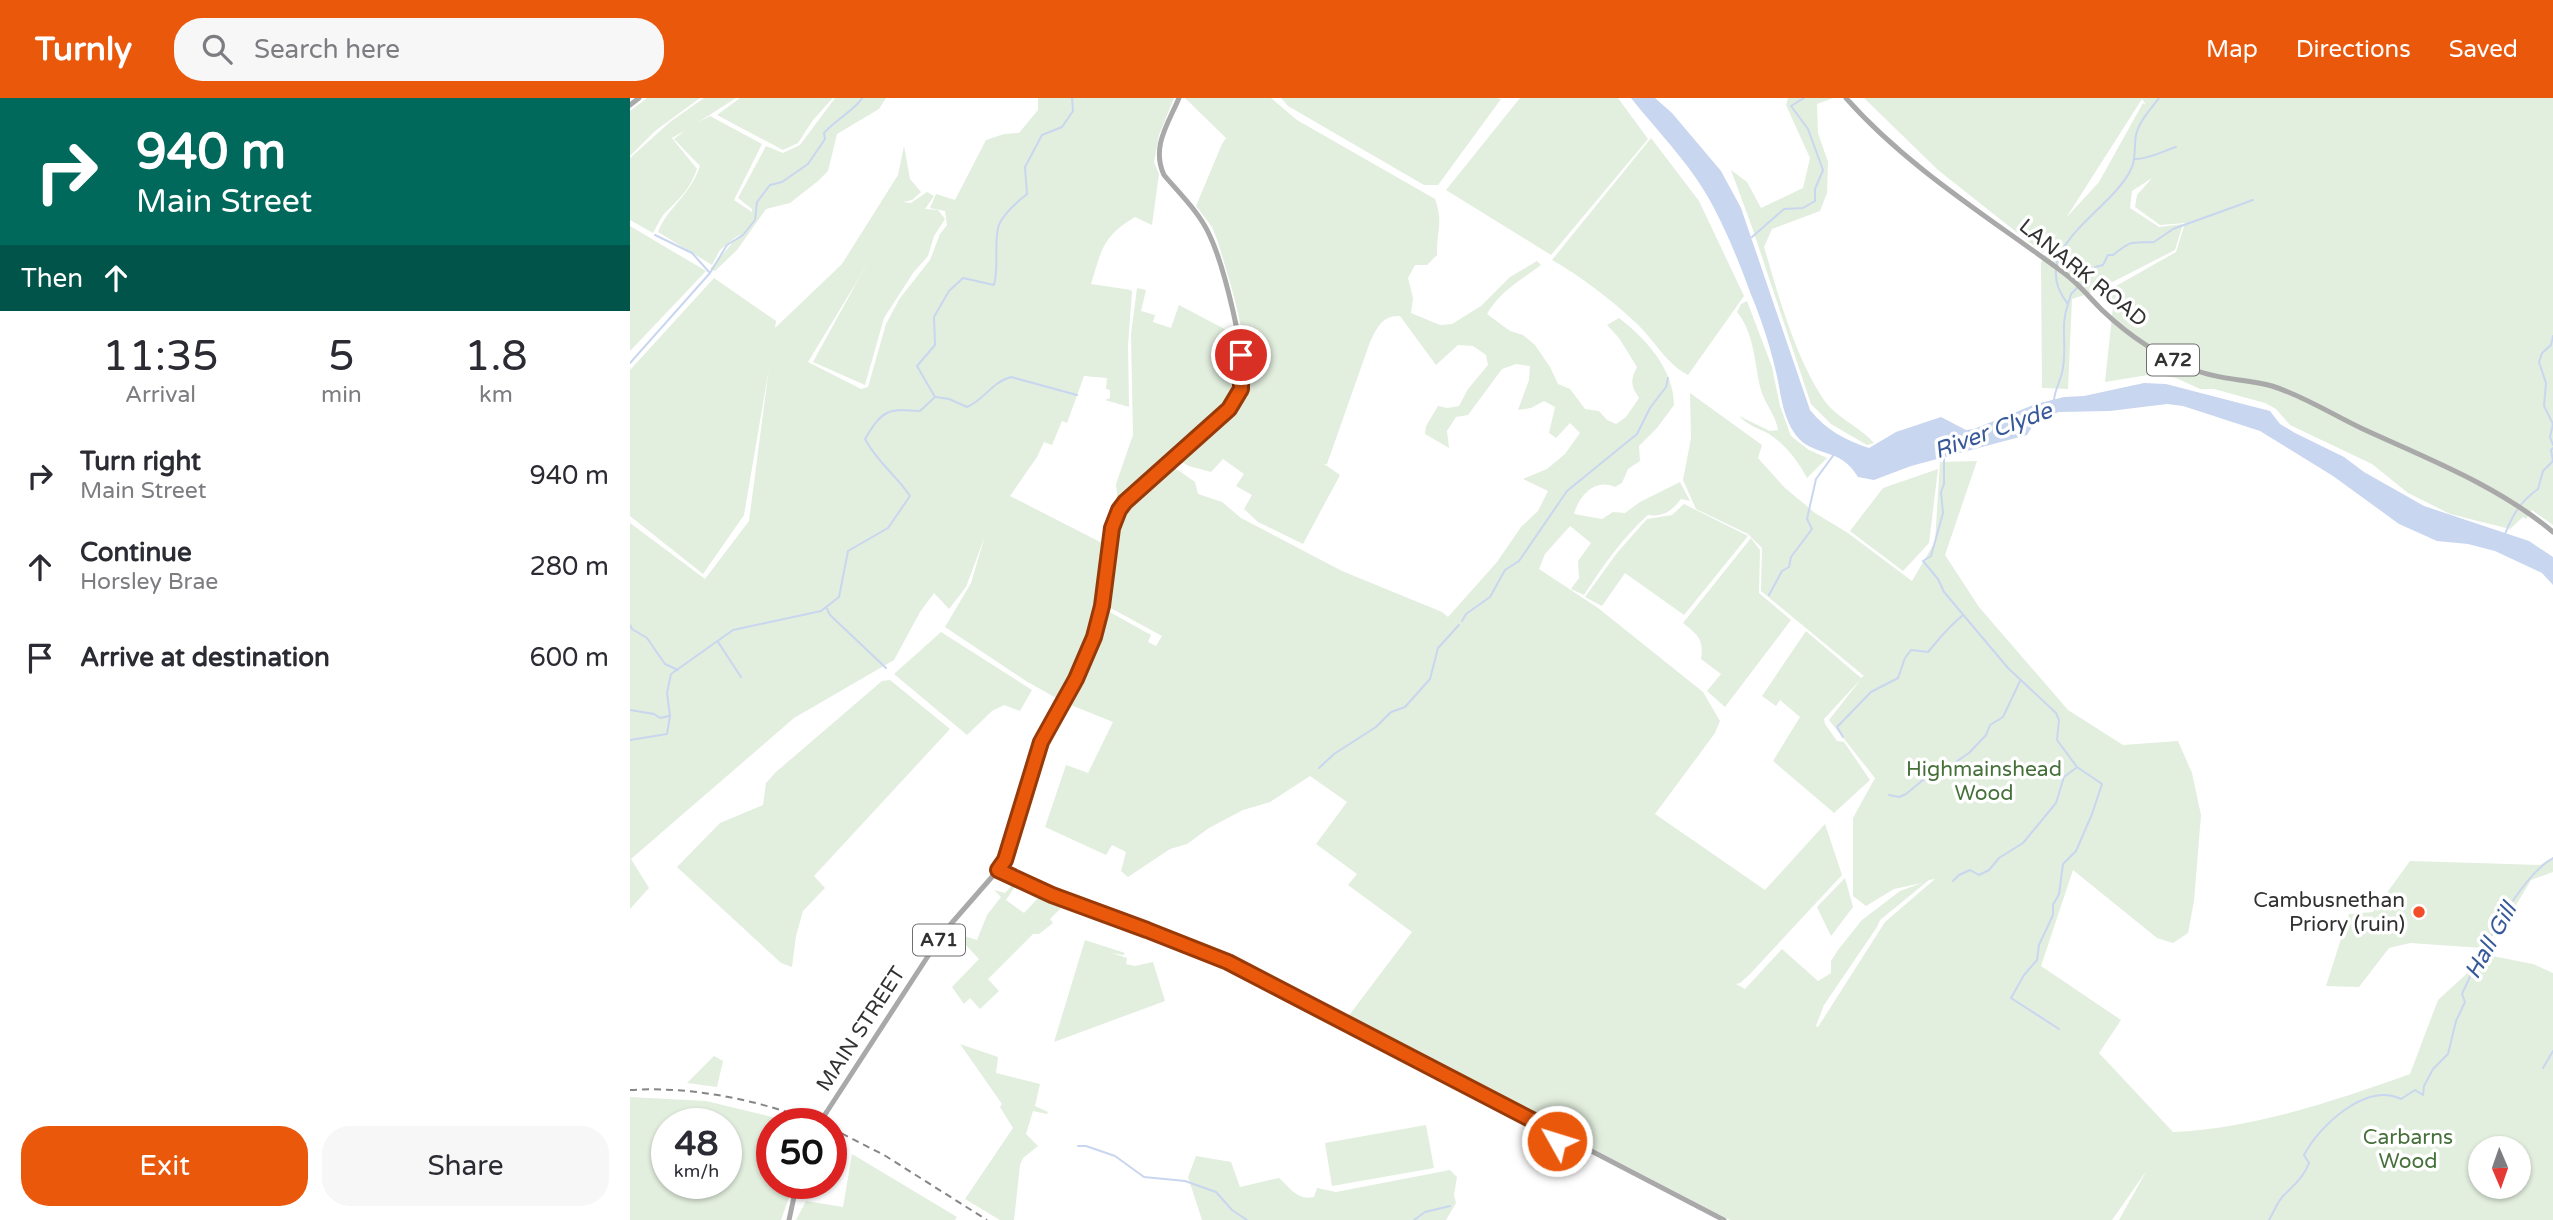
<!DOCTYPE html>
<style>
:root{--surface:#fff;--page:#f7f7f7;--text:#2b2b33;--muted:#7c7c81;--accent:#ea580c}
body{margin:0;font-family:"Varela Round",sans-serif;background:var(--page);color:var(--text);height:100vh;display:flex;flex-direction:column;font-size:26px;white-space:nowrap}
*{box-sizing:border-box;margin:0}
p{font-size:23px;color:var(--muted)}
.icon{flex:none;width:38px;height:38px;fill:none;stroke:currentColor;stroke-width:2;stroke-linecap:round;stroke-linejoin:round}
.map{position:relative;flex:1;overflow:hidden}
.sheet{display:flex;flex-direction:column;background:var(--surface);width:630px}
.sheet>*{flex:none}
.banner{background:#00695c;color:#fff;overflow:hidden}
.needle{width:46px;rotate:178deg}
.tools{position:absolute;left:1838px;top:1038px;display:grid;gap:14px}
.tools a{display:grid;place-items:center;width:63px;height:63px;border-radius:50%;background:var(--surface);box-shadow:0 2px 5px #0004;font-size:35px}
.speed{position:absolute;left:21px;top:1010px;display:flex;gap:14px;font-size:35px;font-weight:700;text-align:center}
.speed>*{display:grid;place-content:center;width:91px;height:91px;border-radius:50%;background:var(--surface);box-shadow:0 2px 5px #0004;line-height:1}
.speed small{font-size:18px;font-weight:400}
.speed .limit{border:10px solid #d22;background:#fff;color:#111}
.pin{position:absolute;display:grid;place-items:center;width:60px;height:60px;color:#fff;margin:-30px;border:4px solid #fff;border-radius:50%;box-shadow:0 2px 7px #0007}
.me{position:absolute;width:77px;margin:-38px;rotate:309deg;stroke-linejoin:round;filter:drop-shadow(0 0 5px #0008)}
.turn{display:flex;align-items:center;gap:24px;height:147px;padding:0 21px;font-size:32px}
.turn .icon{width:91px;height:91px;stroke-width:2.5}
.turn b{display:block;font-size:49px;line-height:60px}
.then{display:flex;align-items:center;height:66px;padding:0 21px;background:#0003;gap:14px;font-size:26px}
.eta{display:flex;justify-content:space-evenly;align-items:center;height:119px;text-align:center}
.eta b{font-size:42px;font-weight:600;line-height:49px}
.button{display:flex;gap:14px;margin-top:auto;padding:14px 21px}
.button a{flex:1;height:80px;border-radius:28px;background:var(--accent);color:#fff;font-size:28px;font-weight:600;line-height:80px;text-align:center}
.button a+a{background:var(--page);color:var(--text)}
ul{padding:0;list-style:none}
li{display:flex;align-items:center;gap:21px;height:91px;padding:0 21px}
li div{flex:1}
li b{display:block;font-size:26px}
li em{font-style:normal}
header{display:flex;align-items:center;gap:42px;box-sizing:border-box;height:98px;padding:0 35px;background:var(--accent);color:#fff}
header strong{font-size:33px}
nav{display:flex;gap:38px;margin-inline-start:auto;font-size:24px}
.search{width:490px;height:63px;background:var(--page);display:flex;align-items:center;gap:18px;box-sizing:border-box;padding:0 24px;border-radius:28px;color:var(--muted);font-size:26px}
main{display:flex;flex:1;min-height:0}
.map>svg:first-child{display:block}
.green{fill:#e2eede;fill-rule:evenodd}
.water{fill:#c9d6ef}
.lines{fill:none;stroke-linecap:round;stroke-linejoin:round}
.stream{stroke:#c9d6ef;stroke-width:2}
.major{stroke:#a9a9a9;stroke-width:5}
.rail{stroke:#868686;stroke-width:2;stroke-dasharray:7 5;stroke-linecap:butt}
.major-bridge{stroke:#a9a9a9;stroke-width:5}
.route-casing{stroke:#983908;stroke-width:18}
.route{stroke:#ea580c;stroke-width:12}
.poi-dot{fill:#f24f28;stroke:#fff;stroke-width:2.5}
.labels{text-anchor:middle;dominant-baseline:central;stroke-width:7;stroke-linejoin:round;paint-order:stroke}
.shield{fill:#fff;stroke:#6f6f6f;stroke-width:2}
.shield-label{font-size:19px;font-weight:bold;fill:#313131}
.street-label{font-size:21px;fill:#313131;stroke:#fff}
.park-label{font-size:21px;fill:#45703a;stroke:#fff}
.poi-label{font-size:21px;fill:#313131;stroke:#fff;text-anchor:end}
.water-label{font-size:23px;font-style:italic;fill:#37599a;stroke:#fff}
</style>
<header>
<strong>Turnly</strong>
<div class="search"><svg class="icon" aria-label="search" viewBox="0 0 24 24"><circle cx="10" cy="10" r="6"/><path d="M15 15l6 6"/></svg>Search here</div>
<nav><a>Map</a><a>Directions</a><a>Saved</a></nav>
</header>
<main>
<section class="sheet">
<div class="banner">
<div class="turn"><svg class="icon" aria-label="right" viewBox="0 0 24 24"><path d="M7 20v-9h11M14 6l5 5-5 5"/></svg><div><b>940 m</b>Main Street</div></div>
<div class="then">Then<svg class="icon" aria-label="ahead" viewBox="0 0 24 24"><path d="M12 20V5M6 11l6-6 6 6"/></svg></div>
</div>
<div class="eta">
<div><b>11:35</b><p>Arrival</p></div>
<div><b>5</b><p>min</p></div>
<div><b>1.8</b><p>km</p></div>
</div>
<ul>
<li><svg class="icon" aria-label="right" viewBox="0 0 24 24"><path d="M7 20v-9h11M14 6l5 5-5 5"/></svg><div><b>Turn right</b><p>Main Street</p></div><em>940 m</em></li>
<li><svg class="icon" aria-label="ahead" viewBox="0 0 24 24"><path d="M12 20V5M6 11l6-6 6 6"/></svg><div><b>Continue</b><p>Horsley Brae</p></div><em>280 m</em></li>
<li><svg class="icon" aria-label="arrive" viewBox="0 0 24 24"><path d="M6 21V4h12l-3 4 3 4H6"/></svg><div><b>Arrive at destination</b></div><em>600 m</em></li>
</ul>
<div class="button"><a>Exit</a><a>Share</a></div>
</section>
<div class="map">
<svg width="1923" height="1122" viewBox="0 0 1923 1122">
<rect width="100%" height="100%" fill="#fff"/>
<g class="green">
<polygon points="17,0 70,0 25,33 0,58 0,13"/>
<path d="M 74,0 L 106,0 L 67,25 L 80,18 L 132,46 L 104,102 L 122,114 L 122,111 L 108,100 L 136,48 L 153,55 L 170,47 L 205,0 L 256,0 L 249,11 L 207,36 L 198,73 L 188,83 L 160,105 L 136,111 L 107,152 L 85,173 L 80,171 L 111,135 L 90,152 L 82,167 L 28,134 C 37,110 60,98 70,68 L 44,41 L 56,32 L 42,40 L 67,71 C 59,93 49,101 34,116 C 30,121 26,130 23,135 L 0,122 L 0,60 L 40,24 Z"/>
<polygon points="110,0 203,0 183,22 168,45 153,52 87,17"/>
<path d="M 408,0 L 544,0 L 529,37 L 524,64 L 529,76 L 522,127 L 505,119 C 472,139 472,151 461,186 L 501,192 L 502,194 L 498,247 L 499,309 L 475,302 L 480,300 L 480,292 L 476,291 L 477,280 L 454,278 L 437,325 L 432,323 L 422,347 L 414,344 L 407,359 L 380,398 L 474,446 C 470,508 464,548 428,601 L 396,583 L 315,529 L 341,485 L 355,438 L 336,489 L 319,511 L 304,495 L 290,514 L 264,562 L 164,620 L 1,761 L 19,790 L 0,811 L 0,425 L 75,481 L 119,423 L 139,270 L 114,417 L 73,476 L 0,418 L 0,272 L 84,180 L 146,223 L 145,230 L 212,166 L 268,77 L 274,48 L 280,81 L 291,94 L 282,102 L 273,104 L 281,105 L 297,94 L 304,98 L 295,111 L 308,112 L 315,121 L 304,138 L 298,158 L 283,175 L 254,220 L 235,287 L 183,264 L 271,104 L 229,180 L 178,264 L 231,291 L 238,289 L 256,226 L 270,200 L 300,162 L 310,136 L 317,127 L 315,113 L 300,110 L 306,96 L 325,102 L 356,42 L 374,36 L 389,35 L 408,12 Z"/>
<path d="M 555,0 L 641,0 L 667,22 L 805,101 C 814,125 806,134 807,157 L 797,167 L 785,167 L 778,180 L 783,200 L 781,215 L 810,227 L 822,226 L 851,208 L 880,179 L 907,163 L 911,167 C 891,182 870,193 857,216 L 880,233 L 893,237 L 905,247 L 920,269 L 928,286 L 940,291 L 955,311 L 969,313 L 977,322 L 986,326 L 996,319 L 1009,300 C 1001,288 1000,282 1007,269 L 989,240 L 977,227 L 989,220 C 1015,240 1044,271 1044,307 L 1027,330 L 1009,348 L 1010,363 L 998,371 L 992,385 L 985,389 C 965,380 949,398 944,416 L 972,421 L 983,414 L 995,415 L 1010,404 L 1050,384 L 1060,403 L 1051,401 C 1042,413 1033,419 1018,417 C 992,440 973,468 954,497 L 941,491 L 949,480 L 948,463 L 961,445 L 940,428 L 915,456 L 909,471 L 968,510 L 1073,594 L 1090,623 L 1085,635 L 1025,716 L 1135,792 L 1195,726 L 1212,777 L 1120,876 L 1110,885 L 1106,886 L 1115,891 L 1152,851 L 1188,883 L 1201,875 L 1201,863 L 1208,852 L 1232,822 L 1270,793 L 1292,785 L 1264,791 L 1236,808 L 1223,798 L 1223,720 L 1245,680 L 1199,622 L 1231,581 L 1194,621 L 1195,626 L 1207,643 L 1214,644 L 1240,682 L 1204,715 L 1143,663 L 1170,619 L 1150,602 L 1146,608 L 1132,598 L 1176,533 L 1231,580 L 1234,578 L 1131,493 L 1132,450 L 1118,436 L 1066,411 L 1053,382 L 1061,340 L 1060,295 L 1132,347 L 1128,360 L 1155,390 L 1185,415 L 1218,435 L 1282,483 L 1305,444 L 1310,364 L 1347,363 L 1315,457 L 1349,509 L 1438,612 L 1493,647 L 1548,643 L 1562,675 L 1571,717 L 1564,803 L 1558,835 L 1543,845 L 1527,840 L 1443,772 L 1411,868 L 1491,922 L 1469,955 L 1543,1034 C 1625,1030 1704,1003 1780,976 L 1808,902 L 1857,857 L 1903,866 L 1923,875 L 1923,1122 L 1489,1122 L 1517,1072 L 1482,1122 L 1100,1122 L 717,923 L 717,920 L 782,834 L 718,787 L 727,776 L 686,746 L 717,704 L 680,678 L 640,704 L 613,712 L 579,730 L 557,746 L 540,751 L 498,779 L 491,773 L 496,754 L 482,747 L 476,757 L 415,729 L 436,667 L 458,675 L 483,624 L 436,605 L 462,561 L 476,512 L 521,537 L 518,544 L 526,548 L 532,538 L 477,508 L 485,443 L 491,415 L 542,368 L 565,384 L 568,396 L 592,404 L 611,420 L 712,473 L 812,514 L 818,519 L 867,464 L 891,429 L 908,413 L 918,393 L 893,381 L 917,371 L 935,356 L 950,335 L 940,325 L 926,340 L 919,335 L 925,309 L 914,303 L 901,310 L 888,312 L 899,282 L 900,268 L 886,266 L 872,271 L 838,317 L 826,319 L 817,333 L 819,350 L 795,336 L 796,328 L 808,308 L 817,310 L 829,308 L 838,291 L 858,267 L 856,257 L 843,248 L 828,247 L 806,267 L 770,218 C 752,217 747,230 740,244 L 697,366 L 694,366 L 710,377 L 673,446 L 628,424 L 614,411 L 622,397 L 606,388 L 614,376 L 593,361 L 581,374 L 559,368 L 548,362 L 606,310 C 631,272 600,186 588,144 L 582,129 L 566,108 L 592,46 L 596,40 ZM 1305,781 L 1255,824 L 1188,929 L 1186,928 L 1194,907 L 1247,829 L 1250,822 L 1299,782 ZM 1888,1050 L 1888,1088 L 1850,1088 L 1850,1050 Z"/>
<polygon points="651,0 866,0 871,1 808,87 794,87 658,8"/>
<polygon points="890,0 988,0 1018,41 921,157 816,92"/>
<path d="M 1158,0 L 1203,0 L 1187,6 L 1188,35 L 1198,64 L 1197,95 L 1190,113 L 1142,131 L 1134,149 C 1148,196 1165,258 1192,299 C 1205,320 1228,327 1244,345 L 1237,347 L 1201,326 L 1181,306 L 1122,129 L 1101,72 L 1117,84 L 1131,110 L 1173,90 L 1180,60 L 1156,7 Z"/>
<path d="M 1234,0 L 1923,0 L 1923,427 L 1902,412 L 1896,421 L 1893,419 L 1880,431 L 1820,416 L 1778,395 L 1742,366 L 1660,327 L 1646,311 L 1635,305 L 1584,291 L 1570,291 L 1546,280 L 1524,276 L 1475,284 L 1483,209 L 1472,196 L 1546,154 L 1555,125 L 1530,127 L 1505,109 L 1507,97 L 1522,80 L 1502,93 L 1500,110 L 1529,129 L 1553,126 L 1545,152 L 1463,194 L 1442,201 L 1438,291 L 1412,290 L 1411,165 L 1428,133 L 1413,155 L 1308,72 ZM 1512,1 L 1516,7 L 1513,5 L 1469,84 L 1436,120 Z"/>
<path d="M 1021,40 L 1069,103 L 1114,198 L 1058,277 C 1035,265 1024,241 1005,224 C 982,202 950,178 922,162 Z"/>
<polygon points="0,128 76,173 0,253"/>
<path d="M 507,190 L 516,192 L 511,213 L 525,217 L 523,224 L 541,230 L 549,207 L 602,235 C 609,264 615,288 593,312 L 488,406 L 486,386 L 503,337 L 501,236 Z"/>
<path d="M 1117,203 L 1142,269 L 1150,308 L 1161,338 L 1179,352 L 1197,360 L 1177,380 C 1168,363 1155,346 1139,336 C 1128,330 1117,327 1109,318 L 1140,333 L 1148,332 C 1146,318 1135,306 1131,292 C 1124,265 1125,236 1107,214 L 1111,206 Z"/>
<polygon points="1308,371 1299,445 1273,473 1220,433 1253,390"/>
<polygon points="1054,406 1118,438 1054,517 995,475 972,508 955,499 987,455 1017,421 1042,417"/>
<path d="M 1121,440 L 1130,452 L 1129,495 L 1161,522 L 1095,609 L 1077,593 L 1091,576 L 1071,561 C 1074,541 1068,537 1053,525 Z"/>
<polygon points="311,534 402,592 390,613 374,607 362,613 337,637 264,576"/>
<polygon points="260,582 320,631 184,778 195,790 173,813 166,838 162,869 151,865 47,769 90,725 133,707 136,685 146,674 252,583"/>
<polygon points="1923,759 1923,774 1901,782 1883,812 1853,850 1780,845 1759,850 1729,889 1696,888 1719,816 1743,814 1780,763 1910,767"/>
<polygon points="1215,780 1223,809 1201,838 1187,809"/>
<polygon points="385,784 386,787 376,802 394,815 411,797 435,806 420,821 423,825 409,836 403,836 358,881 369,893 350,911 340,900 334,906 322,889 349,861 331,842 331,837 347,842 357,817 371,799 364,792 375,795"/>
<polygon points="455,842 495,855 493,857 482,855 497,860 496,866 505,868 523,864 535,903 424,944"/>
<polygon points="330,946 368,959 366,975 410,986 405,1008 418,1014 417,1016 403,1013 396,1036 408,1048 393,1060 390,1067 384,1122 370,1122 335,1101 383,1030 370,1009 372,1006"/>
<polygon points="84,958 93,963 87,989 57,985"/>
<path d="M 0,999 L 76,1003 L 150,1021 L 149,1025 L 142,1026 L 142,1060 L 137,1086 L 162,1091 L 151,1122 L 0,1122 ZM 37,1026 L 96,1026 L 96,1085 L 37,1085 Z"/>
<polygon points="796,1027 804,1070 702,1088 695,1045"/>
<polygon points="222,1056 327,1119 325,1122 166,1122 176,1103 213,1109"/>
<path d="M 566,1058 L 601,1064 L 610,1089 L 649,1080 C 660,1090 668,1103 684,1099 L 687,1090 L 706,1094 L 820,1072 L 827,1079 L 824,1097 L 826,1105 L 816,1122 L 572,1122 L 558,1079 Z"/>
</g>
<path class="water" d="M 1001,0 L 1025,0 L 1042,15 L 1091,73 L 1111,110 L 1180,312 C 1196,332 1215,342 1239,350 L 1266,334 L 1311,319 L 1336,332 L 1344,331 L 1406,306 L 1434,299 L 1454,298 L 1514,285 L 1536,286 L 1640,313 L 1650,326 L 1665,335 L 1714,359 L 1734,374 L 1794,408 L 1899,443 L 1923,459 L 1923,487 L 1912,475 L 1865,453 L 1838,446 L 1807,443 L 1769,426 L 1703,378 L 1630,333 L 1553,308 L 1537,306 L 1480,313 L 1429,314 L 1407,321 L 1397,337 L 1281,368 L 1244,382 L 1228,379 C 1210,348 1182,360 1165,336 C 1151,316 1151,292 1145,270 C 1139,244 1130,218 1120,194 C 1110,166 1098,137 1084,110 C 1064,70 1029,35 1001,0 Z"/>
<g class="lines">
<g class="stream">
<path d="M 1504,61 C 1517,62 1533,53 1546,49"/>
<polyline points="25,137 62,155 80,175"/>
<polyline points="1122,139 1154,111 1173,110 1185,103 1185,91 1193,72 1178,31 1161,8 1174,0"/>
<path d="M 1451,187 L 1461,178 L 1465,169 L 1473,167 L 1478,157 L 1483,157 C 1503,141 1500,145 1524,144 L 1543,131 L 1623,102"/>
<polyline points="1438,206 1441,196 1447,190"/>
<polyline points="1923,238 1921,247 1912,255 1909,264 1916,285 1914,308 1923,326 1920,339 1923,347"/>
<path d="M 0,265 L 80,175 L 97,147 L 113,137 L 125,122 L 127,104 L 140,87 L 152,84 L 178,66 L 195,41 L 194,35 C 204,23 227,10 232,0"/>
<path d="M 306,299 L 319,301 L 337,309 C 354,302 362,284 381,279 L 447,297"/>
<path d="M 1424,302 C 1425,290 1432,281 1433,269 C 1437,248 1430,227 1438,206 C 1393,150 1484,113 1502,69 C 1506,60 1504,47 1506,37 C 1509,23 1521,11 1529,0"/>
<polyline points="1314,358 1314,386 1311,394 1313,415 1301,458 1293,463 1308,481 1314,494 1378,570 1426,615 1429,622 1427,642 1447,669 1472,686 1462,716 1446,753 1433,766 1429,796 1423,807 1423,817 1409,847 1407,862 1394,877 1381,900 1429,931"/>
<path d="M 1875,436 C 1883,416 1891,403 1908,391 L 1913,373 L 1923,363 L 1921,352 L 1923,350"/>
<polyline points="1139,497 1152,473 1159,469 1161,459 1182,431 1177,421 1186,381 1205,355"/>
<polyline points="196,509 200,517 256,570"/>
<polyline points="832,523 836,516 860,499 875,472 889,463 937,393 1007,336 1020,310 1036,289 1038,280"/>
<polyline points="0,527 2,531 17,540 35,566 48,572"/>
<polyline points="88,544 111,579"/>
<polyline points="0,612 24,616 30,620 39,618"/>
<path d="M 1213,639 L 1207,629 L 1241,594 L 1268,580 L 1275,560 L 1281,552 L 1298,554 C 1311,539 1317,530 1333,517"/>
<path d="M 0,642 L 37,636 L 40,618 L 37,595 L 41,576 L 103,532 L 191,513 L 209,499 L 218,453 L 258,430 L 280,398 C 266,377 247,364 235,341 C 253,311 257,311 290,313 L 305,299 L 287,268 L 305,247 L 304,219 L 319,193 L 333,180 L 364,187 C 369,168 364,149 368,130 C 371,118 387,104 397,96 L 395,69 L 412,37 L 432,29 L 443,13 L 442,0"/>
<polyline points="689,670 704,656 746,629 761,614 775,609 800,581 808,550 829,527"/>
<polyline points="1259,697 1269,699 1276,696 1293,682 1305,678 1339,655 1356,637 1360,627 1373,619 1390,583"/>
<polyline points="1323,783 1329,777 1340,772 1349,777 1359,772 1369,760 1393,745 1426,705 1434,679 1446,670"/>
<polyline points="1913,970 1923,953"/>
<polyline points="448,1048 456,1048 485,1058 514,1079 555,1083 586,1094 602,1112 617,1122"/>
<polyline points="784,1122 795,1114 820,1108"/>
<path d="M 1639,1122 C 1644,1114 1647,1104 1654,1097 C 1664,1087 1674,1079 1679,1065 L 1674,1057 C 1689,1028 1736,984 1771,1001 L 1785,992 L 1793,997 L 1794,988 L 1803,971 L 1818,956 L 1826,923 L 1835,904 L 1832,896 C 1848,860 1889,779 1923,760"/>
</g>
<g class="major">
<path d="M 1216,0 C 1278,70 1360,120 1434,175 C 1449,186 1459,199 1472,212 C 1498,237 1531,259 1565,272 C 1589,282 1617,281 1642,288 C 1674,298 1703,317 1733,331 C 1798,361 1867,387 1923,434"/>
<polyline points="0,7 9,0"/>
<polyline points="368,772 422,797 517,832 598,865 902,1022 917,1036"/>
<path d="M 196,1015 L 313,835 L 368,772 L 375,762 C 387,723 395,683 410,646 C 426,608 453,577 465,537 C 470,518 474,499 476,480 C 479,459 477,437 486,417 C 500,387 564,346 590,320 C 599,312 608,302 611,290 C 618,260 593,165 579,136 C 569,114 549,95 534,77 C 521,49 538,26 549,0"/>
<circle cx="921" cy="1040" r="6"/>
<polyline points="928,1041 946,1045 1094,1122"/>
<polyline points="159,1122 167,1085"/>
</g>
<g class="rail">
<path d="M 0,992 C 66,988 131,1003 192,1026"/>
<polyline points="201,1030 254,1057 357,1122"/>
</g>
<polyline class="major-bridge" points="189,1026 196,1015"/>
</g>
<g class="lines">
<g class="route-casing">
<polyline id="route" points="611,257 611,291 599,311 495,404 489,412 482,430 472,508 464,539 446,581 411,644 375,762 368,772 422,797 517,832 598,864 902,1022 917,1036 922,1034 926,1035 927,1043"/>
</g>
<use href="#route" class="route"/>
</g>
<circle class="poi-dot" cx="1789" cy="814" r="7"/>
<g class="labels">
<g class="shield">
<rect x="1517" y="246.5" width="52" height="31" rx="5"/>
<rect x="283" y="826.5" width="52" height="31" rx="5"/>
</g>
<g class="shield-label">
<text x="1543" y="262">A72</text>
<text x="309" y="842">A71</text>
</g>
<g class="street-label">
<text transform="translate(1453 175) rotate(39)">LANARK ROAD</text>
<text transform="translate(231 931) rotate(-57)">MAIN STREET</text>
</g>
<g class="park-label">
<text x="1354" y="671">Highmainshead<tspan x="1354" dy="24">Wood</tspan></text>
<text x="1778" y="1039">Carbarns<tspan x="1778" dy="24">Wood</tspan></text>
</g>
<g class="poi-label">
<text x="1775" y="802">Cambusnethan<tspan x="1775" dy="24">Priory (ruin)</tspan></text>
</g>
<g class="water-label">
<text transform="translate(1363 333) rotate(-20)">River Clyde</text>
<text transform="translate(1861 843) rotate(-61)">Hall Gill</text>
</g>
</g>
</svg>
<div class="tools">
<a><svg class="needle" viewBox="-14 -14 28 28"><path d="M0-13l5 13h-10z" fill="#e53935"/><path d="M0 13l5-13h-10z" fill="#7c7c81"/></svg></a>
</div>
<div class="speed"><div>48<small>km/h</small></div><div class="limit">50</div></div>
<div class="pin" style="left:611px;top:257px;background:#d93025"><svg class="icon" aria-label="arrive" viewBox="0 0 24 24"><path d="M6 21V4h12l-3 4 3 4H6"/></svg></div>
<svg class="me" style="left:927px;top:1043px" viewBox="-20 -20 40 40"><circle r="17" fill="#ea580c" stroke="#fff" stroke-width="3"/><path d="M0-11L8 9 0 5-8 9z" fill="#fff"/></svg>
</div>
</main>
